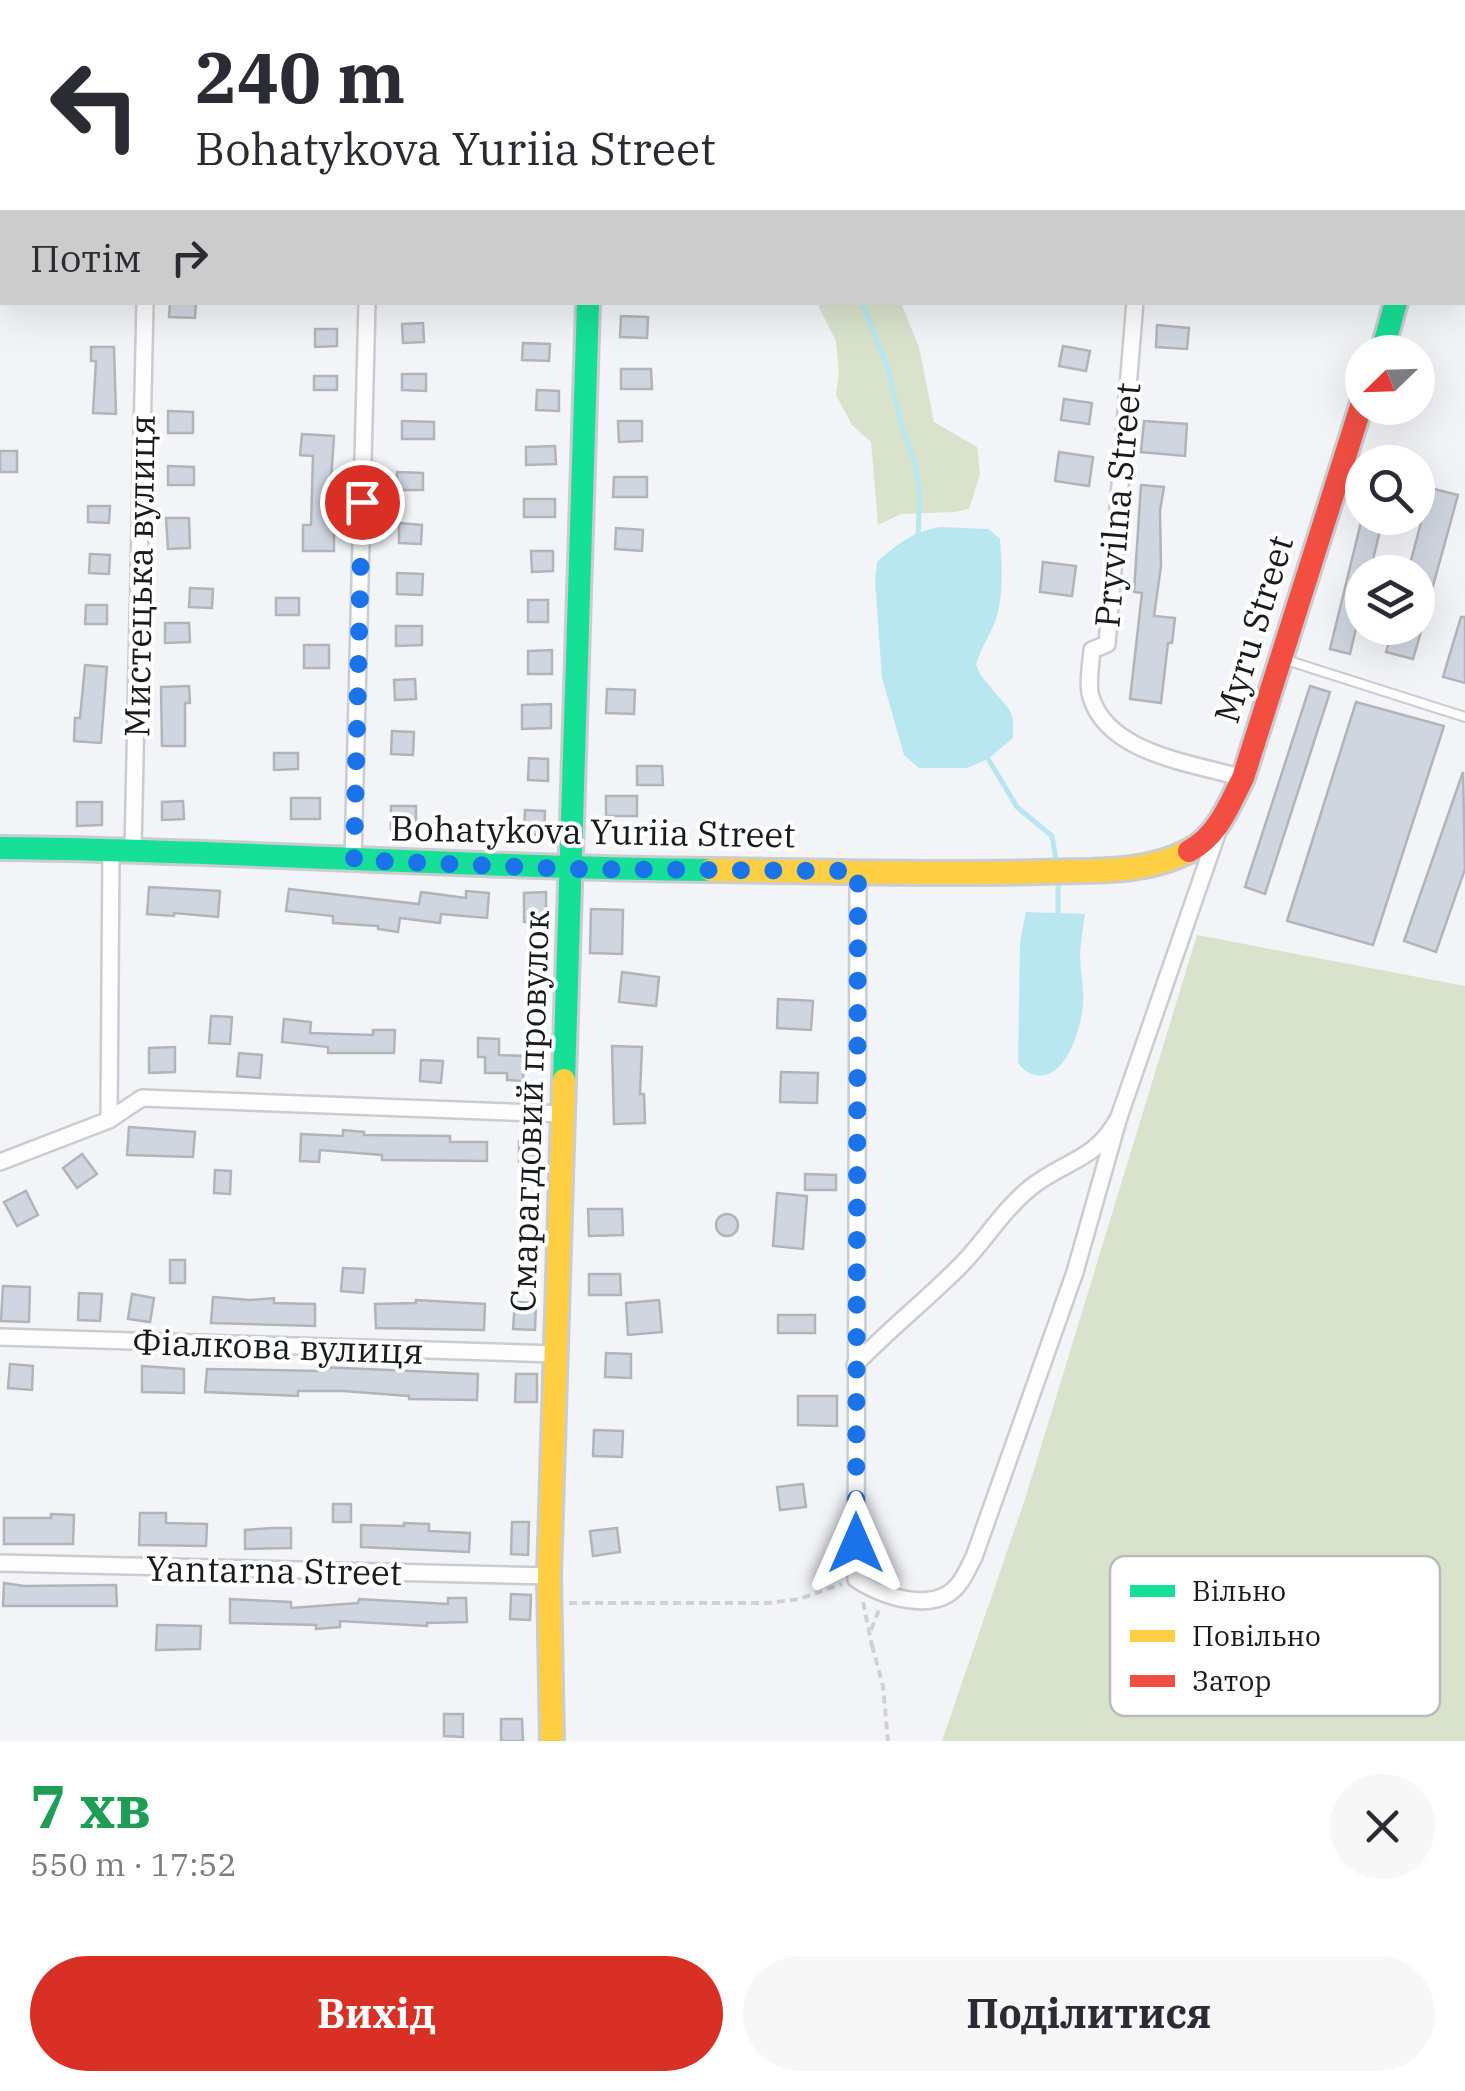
<!DOCTYPE html>
<html lang="uk">
<meta charset="utf-8">
<style>
:root{--surface:#fff;--page:#f7f7f7;--text:#2b2b33;--muted:#7c7c81;--accent:#d93025}
body{margin:0;font-family:"IBM Plex Serif",serif;background:var(--page);color:var(--text);height:100vh;display:flex;flex-direction:column;font-size:38px;white-space:nowrap}
*{box-sizing:border-box;margin:0}
p{font-size:32px;color:var(--muted)}
.icon{flex:none;width:55px;height:55px;fill:none;stroke:currentColor;stroke-width:2;stroke-linecap:round;stroke-linejoin:round}
.map{position:relative;height:1741px;overflow:hidden}
.sheet{display:flex;flex-direction:column;background:var(--surface);flex:1}
.sheet>*{flex:none}
.hud{position:absolute;left:0px;top:0px;width:1465px;height:305px;box-shadow:0 10px 40px #0002;background:#fff;color:var(--text);overflow:hidden}
.needle{width:65px;rotate:247deg}
.buttons{position:absolute;left:1345px;top:335px;display:grid;gap:20px}
.buttons a{display:grid;place-items:center;width:90px;height:90px;border-radius:50%;background:var(--surface);box-shadow:0 10px 40px #0002;font-size:50px}
.pin{position:absolute;display:grid;place-items:center;width:85px;height:85px;color:#fff;margin:-42px;border:5px solid #fff;border-radius:50%;box-shadow:0 2px 10px #0007}
.me{position:absolute;width:110px;margin:-55px;rotate:0deg;stroke-linejoin:round;filter:drop-shadow(0 0 8px #0008)}
.turn{display:flex;align-items:center;gap:35px;height:210px;padding:0 30px;font-size:45px}
.turn .icon{width:130px;height:130px;stroke-width:2.5}
.turn b{display:block;font-size:70px;line-height:85px}
.then{display:flex;align-items:center;height:95px;padding:0 30px;background:#0003;gap:20px;font-size:38px}
.round{display:grid;place-items:center;flex:none;width:105px;height:105px;border-radius:52px;background:var(--page)}
.head{display:flex;align-items:center;justify-content:space-between;height:170px;padding:0 30px}
h1{font-size:60px;font-weight:700;line-height:75px;color:#1e9e55}
.button{display:flex;gap:20px;margin-top:auto;padding:20px 30px}
.button a{flex:1;height:115px;border-radius:60px;background:var(--accent);color:#fff;font-size:40px;font-weight:700;line-height:115px;text-align:center}
.button a+a{background:var(--page);color:var(--text)}
.map>svg:first-child{display:block}
.green{fill:#d9e3cc}
.water{fill:#b9e7f0}
.lines{fill:none;stroke-linecap:round;stroke-linejoin:round}
.stream{stroke:#b9e7f0;stroke-width:5}
.building{fill:#d0d6e0;stroke:#b2b4b7;stroke-width:2.5}
.lane-casing{stroke:#cacccf;stroke-width:12}
.street-casing{stroke:#cacccf;stroke-width:20}
.fast-casing{stroke:#cacccf;stroke-width:28}
.slow-casing{stroke:#cacccf;stroke-width:28}
.jam-casing{stroke:#cacccf;stroke-width:28}
.path{stroke:#d1d1d3;stroke-width:4;stroke-dasharray:8 5;stroke-linecap:butt}
.lane{stroke:#fdfdfe;stroke-width:8}
.street{stroke:#fdfdfe;stroke-width:15}
.fast{stroke:#16e098;stroke-width:22}
.slow{stroke:#ffcf43;stroke-width:22}
.jam{stroke:#f24e42;stroke-width:22}
.route{stroke:#1a73e8;stroke-width:18;stroke-dasharray:0 32.4}
.labels{text-anchor:middle;dominant-baseline:central;stroke-width:8;stroke-linejoin:round;paint-order:stroke}
.street-label{font-size:35px;fill:#181a1c;stroke:#fff}
.key{fill:#fff;stroke:#bababb;stroke-width:2.5}
.key-label{font-size:28px;fill:#181a1c}
</style>
<div class="map">
<svg width="1465" height="1741" viewBox="0 0 1465 1741">
<rect width="100%" height="100%" fill="#f2f4f8"/>
<g class="green">
<polygon points="817,303 901,303 919,347 934,422 977,447 980,474 969,509 955,512 901,514 878,525 871,442 852,425 836,395 839,373 836,341"/>
<polygon points="1197,935 1465,986 1465,1741 942,1741 1025,1499"/>
</g>
<g class="water">
<path d="M 940,527 L 989,529 L 1000,539 C 1002,563 1003,589 998,612 C 994,630 981,646 976,665 L 981,676 L 1009,709 L 1013,719 L 1013,738 L 988,759 L 967,768 L 919,768 L 904,755 L 882,678 L 875,580 L 877,562 C 898,543 913,532 940,527 Z"/>
<path d="M 1026,912 L 1085,914 C 1083,927 1081,941 1080,954 C 1080,970 1084,986 1083,1001 C 1083,1023 1069,1070 1045,1075 C 1033,1077 1025,1072 1018,1063 L 1020,942 Z"/>
</g>
<g class="lines">
<g class="stream">
<polyline points="862,302 888,369 902,427 915,464 920,493 918,536"/>
<polyline points="987,757 1017,807 1052,836 1057,865"/>
<polyline points="1058,876 1058,915"/>
</g>
</g>
<g class="building">
<polygon points="170,302 196,302 195,318 169,317"/>
<polygon points="621,316 648,317 647,338 620,337"/>
<polygon points="423,323 424,342 403,343 402,324"/>
<polygon points="1157,325 1189,328 1187,349 1156,347"/>
<polygon points="315,329 337,329 337,346 315,347"/>
<polygon points="523,343 550,344 549,361 522,360"/>
<polygon points="1063,346 1090,351 1086,371 1059,366"/>
<polygon points="91,347 114,347 116,414 93,413 96,361 91,361"/>
<polygon points="621,369 651,369 652,389 621,389"/>
<polygon points="402,374 426,374 426,391 402,390"/>
<rect x="314" y="376" width="23" height="14"/>
<polygon points="537,390 559,391 559,411 536,410"/>
<polygon points="1064,399 1092,403 1089,424 1061,420"/>
<polygon points="168,411 193,412 193,433 168,433"/>
<polygon points="402,421 434,422 434,439 402,439"/>
<polygon points="618,421 642,421 642,441 619,442"/>
<polygon points="1144,421 1187,424 1185,456 1141,452"/>
<polygon points="302,434 334,436 328,525 334,525 334,551 303,551 303,525 311,525 313,456 300,455"/>
<polygon points="555,446 556,464 526,465 526,447"/>
<rect x="0" y="451" width="17" height="21"/>
<polygon points="1059,452 1093,457 1089,486 1055,481"/>
<polygon points="168,466 194,467 194,485 168,485"/>
<polygon points="397,472 423,473 423,490 397,490"/>
<polygon points="614,477 647,477 647,497 613,497"/>
<polygon points="1141,485 1164,487 1160,511 1161,566 1154,616 1175,618 1172,643 1168,643 1161,703 1130,699 1142,593 1134,592"/>
<polygon points="1430,488 1458,495 1422,626 1418,625 1418,572 1408,572"/>
<rect x="524" y="499" width="31" height="18"/>
<polygon points="88,506 110,506 109,523 88,522"/>
<polygon points="166,518 189,518 190,548 168,549"/>
<polygon points="1362,518 1383,518 1370,572 1362,572 1362,603 1350,654 1330,649"/>
<polygon points="399,523 422,525 421,544 399,543"/>
<polygon points="616,528 643,530 642,551 615,549"/>
<polygon points="531,551 553,551 553,571 532,572"/>
<polygon points="90,554 110,555 109,574 89,573"/>
<polygon points="1043,562 1076,566 1072,596 1040,592"/>
<polygon points="397,573 423,574 422,595 397,594"/>
<polygon points="190,588 213,589 212,608 189,607"/>
<rect x="276" y="598" width="23" height="17"/>
<rect x="528" y="600" width="20" height="22"/>
<polygon points="86,605 107,605 107,624 85,624"/>
<polygon points="1461,617 1465,617 1465,683 1443,677"/>
<polygon points="165,623 189,623 190,642 165,643"/>
<polygon points="396,626 422,626 422,645 396,646"/>
<polygon points="1393,628 1422,628 1413,659 1386,652"/>
<rect x="304" y="645" width="25" height="23"/>
<polygon points="552,650 552,674 528,674 528,651"/>
<polygon points="85,665 107,667 101,743 74,741 75,718 80,718"/>
<polygon points="415,679 416,699 395,700 394,680"/>
<polygon points="189,686 190,703 185,703 185,746 162,746 161,687"/>
<polygon points="1310,686 1330,692 1265,894 1245,887"/>
<polygon points="607,689 635,690 634,714 606,713"/>
<polygon points="1356,702 1444,726 1373,945 1287,921"/>
<polygon points="551,704 551,728 522,729 522,705"/>
<polygon points="392,731 414,732 413,755 391,754"/>
<polygon points="274,753 298,753 298,769 274,770"/>
<polygon points="529,758 548,759 548,781 528,780"/>
<polygon points="637,766 662,766 663,785 637,785"/>
<polygon points="1463,772 1465,869 1436,952 1404,941"/>
<rect x="606" y="796" width="31" height="20"/>
<rect x="291" y="798" width="29" height="21"/>
<polygon points="183,801 184,819 162,820 162,802"/>
<polygon points="77,802 102,802 102,825 77,826"/>
<polygon points="391,806 416,806 416,828 391,829"/>
<polygon points="525,810 545,811 544,835 524,834"/>
<polygon points="149,887 220,891 218,917 174,913 174,916 147,914"/>
<polygon points="289,889 419,904 421,892 466,898 466,891 489,893 487,918 441,914 440,923 400,918 398,932 378,929 378,926 333,923 333,916 286,911"/>
<polygon points="546,892 546,922 524,922 524,893"/>
<polygon points="591,909 623,910 622,954 590,953"/>
<polygon points="622,972 659,977 656,1006 619,1002"/>
<polygon points="778,999 813,1001 811,1030 777,1028"/>
<polygon points="211,1016 232,1017 230,1044 209,1043"/>
<polygon points="284,1019 311,1022 310,1033 373,1035 373,1030 395,1030 394,1053 328,1053 328,1047 282,1042"/>
<polygon points="478,1038 499,1039 499,1055 524,1056 523,1081 507,1080 507,1073 485,1073 485,1057 478,1057"/>
<polygon points="612,1046 642,1047 640,1094 644,1094 645,1123 614,1124"/>
<polygon points="175,1047 175,1072 149,1073 149,1048"/>
<polygon points="239,1053 262,1055 260,1078 237,1076"/>
<polygon points="421,1060 443,1061 441,1083 420,1081"/>
<polygon points="781,1072 818,1073 817,1103 780,1102"/>
<polygon points="129,1127 195,1132 193,1157 127,1155"/>
<polygon points="343,1130 364,1132 364,1135 450,1136 450,1142 487,1142 487,1161 382,1160 382,1155 320,1150 319,1162 300,1161 301,1134 343,1136"/>
<rect x="519" y="1141" width="17" height="20"/>
<polygon points="82,1154 97,1174 77,1188 63,1168"/>
<polygon points="215,1170 231,1171 230,1194 214,1193"/>
<polygon points="805,1174 836,1175 836,1190 805,1190"/>
<polygon points="26,1191 38,1215 17,1226 4,1202"/>
<polygon points="777,1193 807,1196 803,1249 773,1246"/>
<polygon points="588,1209 622,1209 623,1235 589,1236"/>
<circle cx="727" cy="1225" r="11"/>
<rect x="170" y="1260" width="15" height="23"/>
<polygon points="343,1268 365,1269 363,1293 341,1291"/>
<polygon points="589,1274 620,1274 621,1295 589,1295"/>
<polygon points="3,1286 30,1287 29,1322 1,1321"/>
<polygon points="79,1293 102,1294 100,1321 78,1320"/>
<polygon points="132,1294 154,1298 150,1322 128,1319"/>
<polygon points="213,1297 250,1300 274,1298 274,1303 315,1304 315,1326 211,1323"/>
<polygon points="416,1300 485,1304 484,1330 376,1328 375,1304 416,1303"/>
<polygon points="659,1300 662,1332 628,1335 626,1303"/>
<polygon points="515,1302 536,1303 535,1330 513,1329"/>
<rect x="778" y="1315" width="37" height="18"/>
<polygon points="606,1353 631,1354 631,1378 605,1377"/>
<polygon points="10,1364 33,1366 32,1390 8,1388"/>
<polygon points="142,1366 184,1369 184,1393 142,1392"/>
<polygon points="320,1367 478,1374 477,1400 409,1399 409,1396 343,1391 298,1391 298,1396 205,1392 207,1369 320,1371"/>
<polygon points="516,1374 537,1374 537,1402 515,1402"/>
<polygon points="798,1396 837,1396 837,1426 798,1425"/>
<polygon points="594,1430 623,1431 622,1457 593,1456"/>
<polygon points="803,1484 806,1507 780,1510 777,1487"/>
<rect x="333" y="1504" width="18" height="18"/>
<polygon points="140,1513 166,1513 166,1523 207,1524 206,1546 139,1545"/>
<polygon points="51,1514 74,1515 73,1544 4,1544 4,1518 51,1518"/>
<polygon points="512,1522 529,1522 528,1555 511,1554"/>
<polygon points="404,1523 429,1524 429,1531 470,1533 469,1552 361,1547 361,1525 404,1526"/>
<polygon points="272,1528 291,1528 291,1548 245,1549 245,1530"/>
<polygon points="617,1528 620,1552 593,1556 590,1531"/>
<polygon points="4,1583 24,1586 116,1585 117,1606 3,1606"/>
<polygon points="511,1594 531,1595 530,1620 510,1619"/>
<polygon points="448,1598 466,1598 467,1622 427,1623 427,1626 340,1621 340,1627 316,1629 316,1625 230,1623 230,1599 291,1602 291,1608 358,1603 359,1599 448,1604"/>
<polygon points="157,1625 201,1626 200,1649 156,1650"/>
<polygon points="444,1714 463,1714 463,1737 444,1736"/>
<polygon points="501,1719 522,1719 523,1741 501,1741"/>
</g>
<g class="lines">
<g class="lane-casing">
<polyline id="lane" points="1283,659 1465,717"/>
</g>
<g class="street-casing">
<g id="street">
<polyline points="818,0 819,2"/>
<polyline points="151,2 151,0"/>
<polyline points="375,2 375,0"/>
<polyline points="597,2 597,0"/>
<polyline points="1159,2 1159,0"/>
<polyline points="1462,166 1465,165"/>
<path d="M 1135,302 L 1107,644 L 1092,650 C 1091,664 1087,684 1091,697 C 1108,754 1193,763 1243,778"/>
<polyline points="133,849 145,302"/>
<polyline points="353,860 367,302"/>
<path d="M 858,871 L 856,1579 C 881,1597 935,1614 958,1585 C 965,1577 969,1566 974,1557 L 1075,1272 L 1119,1117"/>
<polyline points="109,1120 111,849"/>
<polyline points="0,1162 109,1120 142,1098 562,1114"/>
<polyline points="0,1337 556,1354"/>
<path d="M 855,1365 C 889,1329 928,1299 963,1263 C 986,1239 1003,1210 1030,1188 C 1065,1160 1096,1161 1119,1117 L 1217,834"/>
<polyline points="0,1563 549,1576"/>
</g>
</g>
<g class="fast-casing">
<g id="fast">
<polyline points="1430,0 1430,2"/>
<polyline points="1382,352 1396,302"/>
<path d="M 0,848 C 237,850 474,868 711,870"/>
<polyline points="564,1080 588,302"/>
</g>
</g>
<g class="slow-casing">
<g id="slow">
<path d="M 711,870 C 821,871 930,875 1040,872 C 1091,870 1143,875 1189,851"/>
<polyline points="552,1741 549,1576 564,1080"/>
</g>
</g>
<g class="jam-casing">
<path id="jam" d="M 1189,851 C 1218,836 1229,805 1243,778 L 1362,403"/>
</g>
<g class="path">
<polyline points="863,1602 872,1646"/>
<polyline points="569,1603 769,1603 799,1599 842,1584"/>
<polyline points="871,1630 880,1607"/>
<polyline points="872,1645 883,1686 888,1741"/>
</g>
<use href="#lane" class="lane"/>
<use href="#street" class="street"/>
<use href="#fast" class="fast"/>
<use href="#slow" class="slow"/>
<use href="#jam" class="jam"/>
</g>
<g class="lines">
<polyline class="route" points="362,502 354,860 571,869 858,871 856,1543"/>
</g>
<g class="labels">
<g class="street-label">
<text transform="translate(1117 505) rotate(-85)">Pryvilna Street</text>
<text transform="translate(139 576) rotate(-89)">Мистецька вулиця</text>
<text transform="translate(1253 629) rotate(-73)">Myru Street</text>
<text transform="translate(593 831) rotate(1)">Bohatykova Yuriia Street</text>
<text transform="translate(529 1111) rotate(-88)">Смарагдовий провулок</text>
<text transform="translate(278 1346) rotate(2)">Фіалкова вулиця</text>
<text transform="translate(274 1570) rotate(1)">Yantarna Street</text>
</g>
</g>
<rect x="1110" y="1556" width="330" height="160" rx="15" class="key"/>
<rect x="1130" y="1585" width="45" height="12" fill="#16e098"/>
<rect x="1130" y="1630" width="45" height="12" fill="#ffcf43"/>
<rect x="1130" y="1675" width="45" height="12" fill="#f24e42"/>
<g class="key-label">
<text x="1192" y="1601">Вільно</text>
<text x="1192" y="1646">Повільно</text>
<text x="1192" y="1691">Затор</text>
</g>
</svg>
<div class="buttons">
<a><svg class="needle" viewBox="-14 -14 28 28"><path d="M0-13l5 13h-10z" fill="#e53935"/><path d="M0 13l5-13h-10z" fill="#7c7c81"/></svg></a>
<a><svg class="icon" aria-label="search" viewBox="0 0 24 24"><circle cx="10" cy="10" r="6"/><path d="M15 15l6 6"/></svg></a>
<a><svg class="icon" aria-label="layers" viewBox="0 0 24 24"><path d="M12 4l9 5-9 5-9-5zM3 14l9 5 9-5"/></svg></a>
</div>
<div class="pin" style="left:362px;top:502px;background:#d93025"><svg class="icon" aria-label="arrive" viewBox="0 0 24 24"><path d="M6 21V4h12l-3 4 3 4H6"/></svg></div>
<svg class="me" style="left:856px;top:1543px" viewBox="-20 -20 40 40"><path d="M0-17L14 15 0 8-14 15z" fill="#1a73e8" stroke="#fff" stroke-width="4"/></svg>
<div class="hud">
<div class="turn"><svg class="icon" aria-label="left" viewBox="0 0 24 24"><path d="M17 20v-9H6M10 6l-5 5 5 5"/></svg><div><b>240 m</b>Bohatykova Yuriia Street</div></div>
<div class="then">Потім<svg class="icon" aria-label="right" viewBox="0 0 24 24"><path d="M7 20v-9h11M14 6l5 5-5 5"/></svg></div>
</div>
</div>
<section class="sheet">
<div class="head"><div><h1>7 хв</h1><p>550 m · 17:52</p></div><a class="round"><svg class="icon" aria-label="close" viewBox="0 0 24 24"><path d="M6 6l12 12M18 6L6 18"/></svg></a></div>
<div class="button"><a>Вихід</a><a>Поділитися</a></div>
</section>
